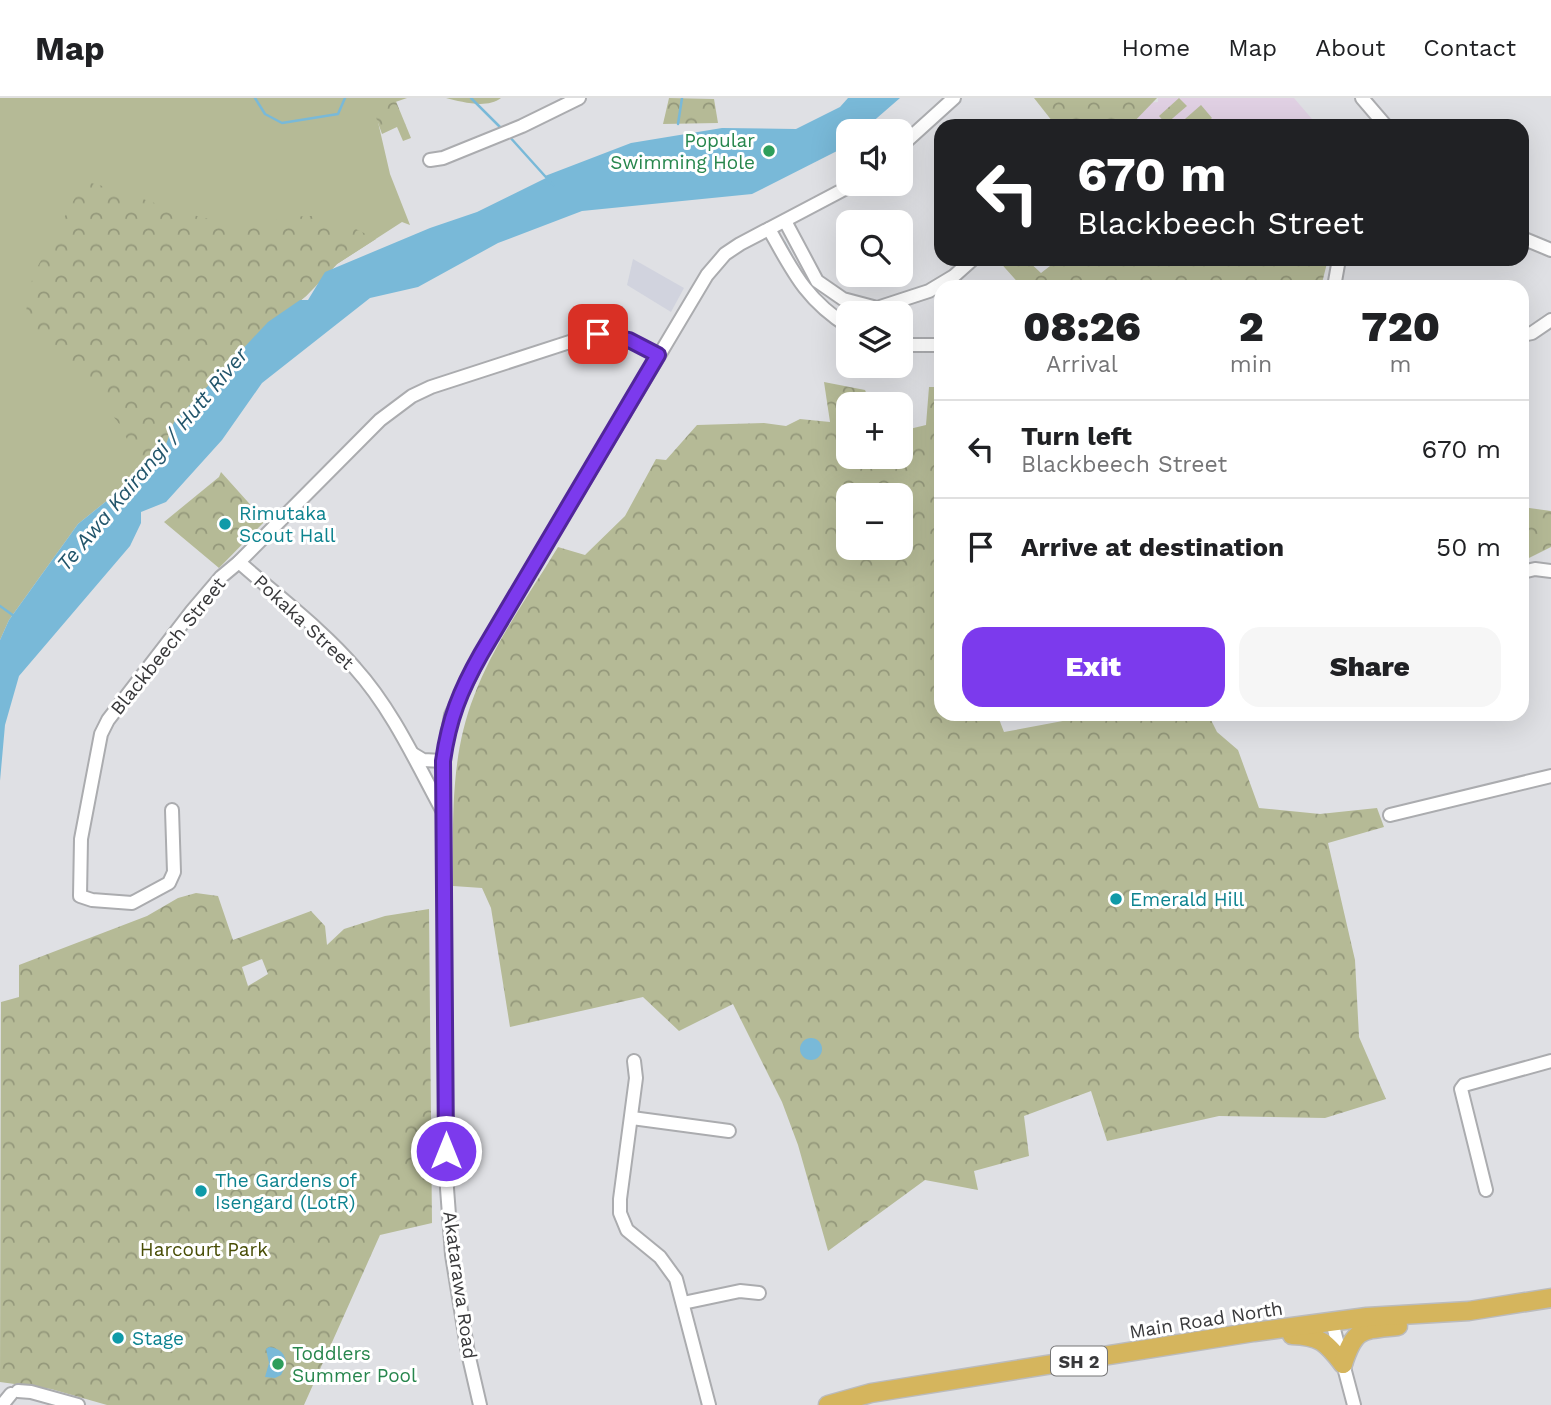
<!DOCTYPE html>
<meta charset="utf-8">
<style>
:root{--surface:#fff;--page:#f6f6f6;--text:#202124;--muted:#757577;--line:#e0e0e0;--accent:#7c3aed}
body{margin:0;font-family:"Work Sans",sans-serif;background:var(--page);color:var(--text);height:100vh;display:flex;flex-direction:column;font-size:26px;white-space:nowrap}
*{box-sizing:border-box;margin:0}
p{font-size:23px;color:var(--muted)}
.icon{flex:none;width:38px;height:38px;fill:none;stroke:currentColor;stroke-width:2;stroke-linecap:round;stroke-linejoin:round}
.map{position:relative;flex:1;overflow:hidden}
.side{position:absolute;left:934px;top:182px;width:595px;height:441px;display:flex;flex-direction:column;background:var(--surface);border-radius:21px;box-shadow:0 7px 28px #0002}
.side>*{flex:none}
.top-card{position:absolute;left:934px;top:21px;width:595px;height:147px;border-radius:21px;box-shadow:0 7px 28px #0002;background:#202124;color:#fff;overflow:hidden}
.fabs{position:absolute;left:836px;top:21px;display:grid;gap:14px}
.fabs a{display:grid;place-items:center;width:77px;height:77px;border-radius:14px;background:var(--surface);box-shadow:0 7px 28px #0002;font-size:35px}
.pin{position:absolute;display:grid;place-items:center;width:60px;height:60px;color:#fff;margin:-30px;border-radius:14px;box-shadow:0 4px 10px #0006}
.me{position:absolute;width:77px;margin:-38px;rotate:0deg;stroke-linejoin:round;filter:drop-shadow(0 0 5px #0008)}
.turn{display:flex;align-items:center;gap:24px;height:147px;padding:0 28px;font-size:32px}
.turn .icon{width:91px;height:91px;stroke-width:2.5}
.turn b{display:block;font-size:49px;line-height:60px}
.eta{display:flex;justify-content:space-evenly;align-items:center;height:119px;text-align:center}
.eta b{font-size:42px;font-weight:800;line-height:49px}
.cta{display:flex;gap:14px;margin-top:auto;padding:14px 28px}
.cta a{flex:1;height:80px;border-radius:21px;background:var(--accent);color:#fff;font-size:28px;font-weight:800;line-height:80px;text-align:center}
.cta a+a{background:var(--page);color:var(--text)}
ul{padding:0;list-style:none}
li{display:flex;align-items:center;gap:21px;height:98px;padding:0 28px;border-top:2px solid var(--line)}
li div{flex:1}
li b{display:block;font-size:26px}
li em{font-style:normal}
header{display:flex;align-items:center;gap:42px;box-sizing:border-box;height:98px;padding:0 35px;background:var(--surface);border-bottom:2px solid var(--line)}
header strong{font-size:33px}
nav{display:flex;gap:38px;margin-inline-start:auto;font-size:24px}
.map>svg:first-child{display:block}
.built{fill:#d1d3de}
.education{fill:#e0d0e3}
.grass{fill:#b5ba96}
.forest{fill:url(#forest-crowns);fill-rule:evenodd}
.water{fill:#79b9d8}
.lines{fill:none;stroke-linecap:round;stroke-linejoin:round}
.stream{stroke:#79b9d8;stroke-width:2.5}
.minor-casing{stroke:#abacaf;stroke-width:16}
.highway-casing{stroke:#bbbbbc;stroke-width:21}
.minor{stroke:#fff;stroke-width:12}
.highway{stroke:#d5b55d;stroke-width:18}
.route-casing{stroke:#51269a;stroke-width:18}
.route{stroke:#7c3aed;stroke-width:12}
.leisure-dot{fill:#2e9e5b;stroke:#fff;stroke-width:2.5}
.culture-dot{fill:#0f9aa8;stroke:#fff;stroke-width:2.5}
.labels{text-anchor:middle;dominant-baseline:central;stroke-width:6;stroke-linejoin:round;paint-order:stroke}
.shield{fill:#fff;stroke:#747475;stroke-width:2}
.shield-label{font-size:18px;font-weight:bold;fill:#38383a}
.leisure-label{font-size:19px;fill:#27864d;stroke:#fff;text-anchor:end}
.culture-label{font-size:19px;fill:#0d838f;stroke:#fff;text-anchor:start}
.street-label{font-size:19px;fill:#38383a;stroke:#fff}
.park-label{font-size:19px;fill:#484d05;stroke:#fff}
.water-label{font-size:21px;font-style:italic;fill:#22556b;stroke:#fff}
</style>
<header>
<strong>Map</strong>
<nav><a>Home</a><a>Map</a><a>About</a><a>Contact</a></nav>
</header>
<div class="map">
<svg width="1551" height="1307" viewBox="0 0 1551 1307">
<defs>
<pattern id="forest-crowns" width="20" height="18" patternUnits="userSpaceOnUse" patternTransform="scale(1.75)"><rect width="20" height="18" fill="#b5ba96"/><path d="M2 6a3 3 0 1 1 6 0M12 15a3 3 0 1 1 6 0" fill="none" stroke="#94987b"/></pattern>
</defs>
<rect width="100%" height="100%" fill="#dfe0e4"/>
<polygon class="built" points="633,161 684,190 671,214 627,187"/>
<polygon class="education" points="1158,0 1294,0 1318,28 1117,28 1136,6 1158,4"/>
<g class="grass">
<polygon points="0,0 407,0 375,11 390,76 410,127 402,124 337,166 306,198 237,255 173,328 164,352 119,393 78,426 9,522 0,542"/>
<path d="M 446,0 L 501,0 C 487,11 462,4 446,0 Z"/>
<polygon points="1201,7 1212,20 1203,28 1177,28"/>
</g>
<g class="forest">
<polygon points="669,0 714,1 718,25 663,26"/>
<polygon points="1034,0 1157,0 1130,28 1056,28"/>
<polygon points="1179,0 1187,8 1166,26 1159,18"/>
<polygon points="395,1 411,40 403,43 397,29 382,36 373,11"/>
<path d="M 91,85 C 138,97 182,118 231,125 C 260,130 296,112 327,120 C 344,124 361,134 376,141 L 337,166 L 306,198 L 237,255 L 173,328 L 159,353 L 139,364 L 122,360 L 128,343 L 120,327 L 99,300 L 85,275 L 48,255 L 26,213 L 33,177 L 76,98 Z"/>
<polygon points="997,161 1026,161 1041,175 1059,161 1328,161 1321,189 1022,189"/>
<path d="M 824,284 L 865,292 L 871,306 L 849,306 L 849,359 L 901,359 L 901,333 L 926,327 L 929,289 L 941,289 L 942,429 L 936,440 L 942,454 L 942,616 L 997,616 L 1004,634 L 1100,616 L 1208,616 L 1217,634 L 1238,652 L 1259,710 L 1320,716 L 1377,710 L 1384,729 L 1328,745 L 1355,862 L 1359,939 L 1386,1001 L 1325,1020 L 1219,1018 L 1107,1043 L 1091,993 L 1024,1018 L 1029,1058 L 974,1073 L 978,1092 L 925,1082 L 828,1153 L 798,1047 L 782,1004 L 733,906 L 679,933 L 643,899 L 510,929 L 491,810 L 482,790 L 453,788 C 453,724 450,659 474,598 C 494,545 529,497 558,449 L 585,457 L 625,418 L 656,361 L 666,362 L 697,327 L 764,325 L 786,328 L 800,321 L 830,324 ZM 849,397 L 901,397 L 901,450 L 849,450 Z"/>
<polygon points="221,374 265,423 219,470 164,424 219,379"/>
<polygon points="1522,409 1551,413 1551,449 1523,463"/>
<path d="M 196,795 L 218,798 L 233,842 L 311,813 L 325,828 L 327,847 L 344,831 L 385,818 L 429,811 L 432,1125 L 380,1137 L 304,1307 L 107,1307 L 51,1291 L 0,1284 L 1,904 L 19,899 L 19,867 L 147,818 L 178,800 ZM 262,861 L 268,876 L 248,888 L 242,869 Z"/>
</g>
<g class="water">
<polygon points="848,0 900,0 862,33 849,33 849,44 837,53 752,96 582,113 498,145 418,189 370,200 262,285 222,342 166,404 141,414 141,425 130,448 19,578 5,627 0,683 0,542 9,522 78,426 119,393 164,352 174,324 268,224 300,202 308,202 325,174 430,130 477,114 546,80 545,78 631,45 722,30 796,31 840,9"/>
<circle cx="811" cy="951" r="11"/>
<path d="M 269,1249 C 280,1250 286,1256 286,1267 L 281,1277 L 275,1280 L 265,1279 L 269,1265 L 266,1251 Z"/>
</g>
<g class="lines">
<g class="stream">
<polyline points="255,0 265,16 282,25 338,16 345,0"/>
<polyline points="471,0 503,32"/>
<polyline points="678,26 682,0"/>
<polyline points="508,37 553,87"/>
<polyline points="784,144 791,157"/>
<polyline points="836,213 849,218"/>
<polyline points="901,226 909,226"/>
<polyline points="0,508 14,518"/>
</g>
<g class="minor-casing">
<g id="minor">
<polyline points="1362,0 1386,28"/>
<polyline points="901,48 954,0"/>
<polyline points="430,62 443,60 522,28 579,0"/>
<polyline points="785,123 817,183 843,201 877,210 929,193 954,178 973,161"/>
<path d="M 769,131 C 793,174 806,202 849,229"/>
<polyline points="1522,140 1551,152"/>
<polyline points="1334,189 1339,161"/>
<polyline points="1522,237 1532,235 1551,222"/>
<polyline points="901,247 942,247"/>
<path d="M 239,464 C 276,497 324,533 355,570 C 392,611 416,664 442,712"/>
<polyline points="1522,474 1535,471 1551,473"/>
<polyline points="413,656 423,662 443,663"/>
<path d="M 172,712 L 174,774 L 169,785 L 132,805 L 92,802 L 80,798 L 81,741 L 101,636 L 108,622 L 192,513 L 221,479 L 239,464 L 380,322 L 412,298 L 431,289 L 585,239 C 613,232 634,244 658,257"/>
<polyline points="1390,717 1551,678"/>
<polyline points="634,963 636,980 620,1101 620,1115 627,1132 660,1159 676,1181 709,1307"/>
<polyline points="632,1020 729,1033"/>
<polyline points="1486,1092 1461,991 1464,987 1551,963"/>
<polyline points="683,1205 740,1193 759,1195"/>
<polyline points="1332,1224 1354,1307"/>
<polyline points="18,1293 31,1294 78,1307"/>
<polyline points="2,1307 11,1296"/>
<polyline points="480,1307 468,1255 452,1157 446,1077 443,663 451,617 481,556 707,177 725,156 740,146 854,86"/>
</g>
</g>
<g class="highway-casing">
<g id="highway">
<path d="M 1292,1237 C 1320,1238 1326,1244 1343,1266"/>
<path d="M 1343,1266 C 1355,1229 1362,1232 1398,1228"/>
<polyline points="828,1307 871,1295 1254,1234 1367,1219 1469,1213 1551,1200"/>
</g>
</g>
<use href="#minor" class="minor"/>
<use href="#highway" class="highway"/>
</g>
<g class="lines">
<g class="route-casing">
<path id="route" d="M 446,1053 L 443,663 C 449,621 460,593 481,556 L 658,257 L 629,242 L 598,236"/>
</g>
<use href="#route" class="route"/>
</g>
<g class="leisure-dot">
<circle cx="769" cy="53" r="7"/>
<circle cx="278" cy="1266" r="7"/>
</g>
<g class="culture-dot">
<circle cx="225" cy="426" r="7"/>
<circle cx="1116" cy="801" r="7"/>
<circle cx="201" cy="1093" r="7"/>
<circle cx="118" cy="1240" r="7"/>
</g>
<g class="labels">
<rect class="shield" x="1051" y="1248.5" width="56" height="29" rx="5"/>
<g class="shield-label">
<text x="1079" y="1263">SH 2</text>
</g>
<g class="leisure-label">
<text x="755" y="42">Popular<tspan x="755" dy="22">Swimming Hole</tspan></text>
<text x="292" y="1255" text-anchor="start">Toddlers<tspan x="292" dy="22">Summer Pool</tspan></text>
</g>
<g class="culture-label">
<text x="239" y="415">Rimutaka<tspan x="239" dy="22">Scout Hall</tspan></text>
<text x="1130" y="801">Emerald Hill</text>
<text x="215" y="1082">The Gardens of<tspan x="215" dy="22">Isengard (LotR)</tspan></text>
<text x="132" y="1240">Stage</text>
</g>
<g class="street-label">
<text transform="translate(304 524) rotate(43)">Pokaka Street</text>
<text transform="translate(168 548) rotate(-51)">Blackbeech Street</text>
<text transform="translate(460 1187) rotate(82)">Akatarawa Road</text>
<text transform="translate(1206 1222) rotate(-9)">Main Road North</text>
</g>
<g class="park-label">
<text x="204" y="1151">Harcourt Park</text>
</g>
<g class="water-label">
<text transform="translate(152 361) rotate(-50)">Te Awa Kairangi / Hutt River</text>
</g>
</g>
</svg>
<div class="fabs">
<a><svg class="icon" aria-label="sound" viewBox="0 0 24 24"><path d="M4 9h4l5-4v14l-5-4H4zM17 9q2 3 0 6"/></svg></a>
<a><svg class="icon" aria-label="search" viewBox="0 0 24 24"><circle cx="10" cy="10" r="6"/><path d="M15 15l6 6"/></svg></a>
<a><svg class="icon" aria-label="layers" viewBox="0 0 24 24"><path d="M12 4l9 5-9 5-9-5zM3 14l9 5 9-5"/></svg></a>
<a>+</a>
<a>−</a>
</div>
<div class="pin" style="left:598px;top:236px;background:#d93025"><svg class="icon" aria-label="arrive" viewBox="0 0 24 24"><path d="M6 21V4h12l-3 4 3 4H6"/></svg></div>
<svg class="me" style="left:446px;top:1053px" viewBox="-20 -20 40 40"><circle r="17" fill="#7c3aed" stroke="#fff" stroke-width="3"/><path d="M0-11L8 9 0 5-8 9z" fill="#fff"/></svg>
<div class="top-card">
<div class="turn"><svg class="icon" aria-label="left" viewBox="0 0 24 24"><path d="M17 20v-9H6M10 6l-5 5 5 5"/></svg><div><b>670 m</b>Blackbeech Street</div></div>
</div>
<section class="side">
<div class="eta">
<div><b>08:26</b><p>Arrival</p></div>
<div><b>2</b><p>min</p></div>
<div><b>720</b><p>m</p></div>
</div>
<ul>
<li><svg class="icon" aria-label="left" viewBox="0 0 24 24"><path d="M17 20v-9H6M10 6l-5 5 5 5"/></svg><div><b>Turn left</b><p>Blackbeech Street</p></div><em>670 m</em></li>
<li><svg class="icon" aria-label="arrive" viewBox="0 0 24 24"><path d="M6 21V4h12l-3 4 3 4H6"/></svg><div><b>Arrive at destination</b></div><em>50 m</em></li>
</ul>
<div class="cta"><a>Exit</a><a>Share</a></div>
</section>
</div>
